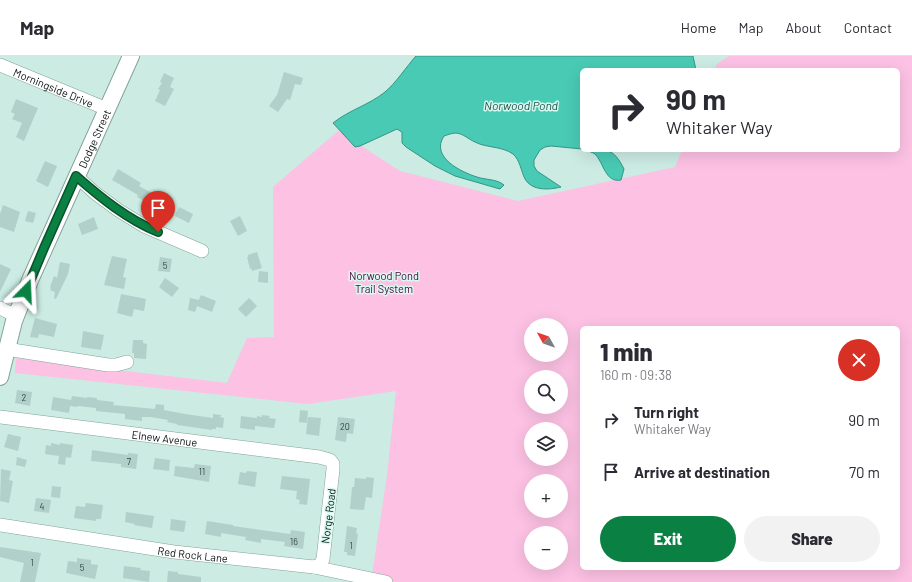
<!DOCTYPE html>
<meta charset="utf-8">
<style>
:root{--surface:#fff;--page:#f2f2f3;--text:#2b2b33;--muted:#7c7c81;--line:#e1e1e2;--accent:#0b8043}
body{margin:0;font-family:Barlow,sans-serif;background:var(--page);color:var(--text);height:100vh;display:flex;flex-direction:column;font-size:15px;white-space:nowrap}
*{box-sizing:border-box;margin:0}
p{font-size:13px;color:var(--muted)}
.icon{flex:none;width:22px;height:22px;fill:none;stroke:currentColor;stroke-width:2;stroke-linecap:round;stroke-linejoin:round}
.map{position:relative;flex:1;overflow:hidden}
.panel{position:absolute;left:580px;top:270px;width:320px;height:244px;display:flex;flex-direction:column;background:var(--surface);border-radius:6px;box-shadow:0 4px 16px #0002}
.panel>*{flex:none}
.top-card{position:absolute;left:580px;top:12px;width:320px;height:84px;border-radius:6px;box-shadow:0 4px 16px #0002;background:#fff;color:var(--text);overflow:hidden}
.needle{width:26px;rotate:310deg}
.tools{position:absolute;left:524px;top:262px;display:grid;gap:8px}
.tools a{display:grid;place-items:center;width:44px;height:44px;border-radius:50%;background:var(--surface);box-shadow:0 4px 16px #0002;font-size:20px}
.pin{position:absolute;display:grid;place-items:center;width:34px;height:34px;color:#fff;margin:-41px -17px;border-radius:50% 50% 50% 0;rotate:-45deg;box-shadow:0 0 4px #0007}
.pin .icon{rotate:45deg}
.me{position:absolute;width:44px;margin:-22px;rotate:21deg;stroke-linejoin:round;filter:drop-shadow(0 0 3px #0008)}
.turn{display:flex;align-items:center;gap:14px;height:84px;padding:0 20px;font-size:18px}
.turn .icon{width:52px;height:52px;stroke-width:2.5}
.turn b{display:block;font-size:28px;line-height:34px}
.round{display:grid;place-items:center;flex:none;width:42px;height:42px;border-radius:21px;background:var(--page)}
.summary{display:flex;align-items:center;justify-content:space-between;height:68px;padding:0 20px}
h1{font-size:24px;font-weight:800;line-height:30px}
.cta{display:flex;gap:8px;margin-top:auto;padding:8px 20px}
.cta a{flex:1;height:46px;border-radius:24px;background:var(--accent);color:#fff;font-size:16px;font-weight:800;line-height:46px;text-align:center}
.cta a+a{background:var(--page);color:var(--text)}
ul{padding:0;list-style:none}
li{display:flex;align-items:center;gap:12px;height:52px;padding:0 20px}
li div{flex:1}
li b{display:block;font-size:15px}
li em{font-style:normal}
header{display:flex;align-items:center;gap:24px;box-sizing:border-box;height:56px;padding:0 20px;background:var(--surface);border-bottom:1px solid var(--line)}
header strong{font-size:19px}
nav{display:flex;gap:22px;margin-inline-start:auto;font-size:14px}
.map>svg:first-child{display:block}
.green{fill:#fcc1e3;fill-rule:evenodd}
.water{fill:#49cab4;stroke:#369484}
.building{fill:#b1d0c9}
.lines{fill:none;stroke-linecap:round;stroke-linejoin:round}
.minor-casing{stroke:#84a29b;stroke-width:14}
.major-casing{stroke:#84a29b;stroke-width:18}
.minor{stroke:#fff;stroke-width:13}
.major{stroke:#fff;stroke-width:16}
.route-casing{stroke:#07532c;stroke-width:10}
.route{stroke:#0b8043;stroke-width:7}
.labels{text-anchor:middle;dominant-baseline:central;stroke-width:3;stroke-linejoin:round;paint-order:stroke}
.number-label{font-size:9px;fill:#344441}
.street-label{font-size:11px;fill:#0b1614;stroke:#d8f8f0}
.park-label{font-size:11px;fill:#4f053a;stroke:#d8f8f0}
.water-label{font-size:12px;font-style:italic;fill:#1d5349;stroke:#d8f8f0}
</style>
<header>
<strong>Map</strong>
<nav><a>Home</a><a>Map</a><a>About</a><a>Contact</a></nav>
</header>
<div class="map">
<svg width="912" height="526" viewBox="0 0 912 526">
<rect width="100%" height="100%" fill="#cbebe3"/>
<path class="green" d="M 729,0 L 912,0 L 912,526 L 371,526 L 387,419 L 396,335 L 308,348 L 15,317 L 16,302 L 227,327 L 247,282 L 274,281 L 273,131 L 338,75 L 400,115 L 518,145 L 675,111 L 682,94 L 898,94 L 898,14 L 714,14 L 717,8 ZM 531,269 L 561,269 L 561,299 L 531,299 ZM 582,272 L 898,272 L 898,512 L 582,512 ZM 531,321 L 561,321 L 561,351 L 531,351 ZM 531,373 L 561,373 L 561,403 L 531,403 ZM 531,425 L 561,425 L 561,455 L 531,455 ZM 531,477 L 561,477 L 561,507 L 531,507 Z"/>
<g class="water">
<path d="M 416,0 L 693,0 L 696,14 L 582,14 L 582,93 L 551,90 L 545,91 L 540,94 L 534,104 L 534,110 L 537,115 L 561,131 C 549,134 532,135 525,123 C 521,115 520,104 513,98 C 502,90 486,92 475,86 C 468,83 464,78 456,77 C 452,77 447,79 444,80 C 430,101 461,116 477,121 C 486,124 497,123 504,129 L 500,133 L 455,120 L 435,110 L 406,91 L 402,87 L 402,76 L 397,73 L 360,90 L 355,91 L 333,67 C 349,54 369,49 385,36 C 395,28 407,10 416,0 Z"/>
<path d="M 585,94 C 607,94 613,91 624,113 L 621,124 C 605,127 604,107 595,98 C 592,96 588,95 585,94 Z"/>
</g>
<g class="building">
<polygon points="284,16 303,22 301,29 295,28 290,44 287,43 278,56 269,50 277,39"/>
<polygon points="164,17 174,22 170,31 174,33 165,50 155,45 160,34 158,33 162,27 160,26"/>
<polygon points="16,43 38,52 24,85 16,81 22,67 12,63 15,58 11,56"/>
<polygon points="45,105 57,110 48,131 36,125"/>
<polygon points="118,113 141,127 139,130 165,144 160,153 137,141 138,139 112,124"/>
<polygon points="3,149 20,156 14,176 0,171 0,158"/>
<polygon points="179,151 193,158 189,167 175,160"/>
<polygon points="28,155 36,157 33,167 25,165"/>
<polygon points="240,160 247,175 238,180 230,165"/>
<polygon points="94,161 98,173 82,179 78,168"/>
<polygon points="257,196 262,212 252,215 251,212 250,213 247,201 248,201 248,199"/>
<polygon points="112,200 127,203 123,221 126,222 124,233 104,229"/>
<polygon points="160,201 172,203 170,216 158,215"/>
<polygon points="60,206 70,208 68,218 56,243 54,242 55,236 50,234 51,232 50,231 54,220 57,222"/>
<polygon points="0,208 11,213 0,236"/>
<polygon points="259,215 268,216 268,227 258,226"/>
<polygon points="165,222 179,232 172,241 159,231"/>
<polygon points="121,238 146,243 144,255 134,253 132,261 117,257"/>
<polygon points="201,239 216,245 212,256 197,250 195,256 188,254 190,242 199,244 197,248"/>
<polygon points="249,242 257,250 246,261 238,253"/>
<polygon points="35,262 57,268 54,281 39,278 38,282 30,281"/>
<polygon points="83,275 104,279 101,294 81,291"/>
<polygon points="133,284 143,284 143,287 147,288 146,303 134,302 134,297 132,297"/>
<polygon points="17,334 32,336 30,350 15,347"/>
<polygon points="72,340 87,342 87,341 97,342 97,344 114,346 113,349 155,353 156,348 164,349 164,354 185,358 213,362 213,358 221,359 220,361 224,362 223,372 216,371 216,373 212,373 212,374 177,369 177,368 167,366 168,364 151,361 142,361 142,365 125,363 125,358 96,355 96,352 78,350 77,351 70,350 69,357 51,354 53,341 71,344"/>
<polygon points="300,354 308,355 307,367 299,366"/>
<polygon points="262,359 270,360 269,362 276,363 274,372 255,370 255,374 240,372 241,360 257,362 257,360 262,361"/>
<polygon points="308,361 321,362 319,380 306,378"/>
<polygon points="338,361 355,363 353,378 347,377 346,386 335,384"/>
<polygon points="8,378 21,381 18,395 4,391"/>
<polygon points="51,387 60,389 60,387 73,389 71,402 66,401 65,409 58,408 59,400 45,398 46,389 51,390"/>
<polygon points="92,394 128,399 128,397 138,398 136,413 121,411 121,408 91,405"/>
<polygon points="17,401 27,404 25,411 16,409"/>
<polygon points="155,402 170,404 169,415 153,413"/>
<polygon points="195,408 211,410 209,426 174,420 175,410 194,412"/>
<polygon points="1,413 11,415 9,424 13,425 9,447 0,445"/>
<polygon points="247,415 257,416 255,431 238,428 240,416 246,417"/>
<polygon points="282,420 310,423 307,449 299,448 300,444 296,443 297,435 280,433"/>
<polygon points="366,421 374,422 372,442 366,441 364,454 350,453 352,431 354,431 355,422 366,423"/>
<polygon points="52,430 61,431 60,442 51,441"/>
<polygon points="36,442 51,444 49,457 34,455"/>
<polygon points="86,447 103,449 101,463 96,463 96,465 74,462 76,450 85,451"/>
<polygon points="126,456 154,460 152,472 134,469 135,468 125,466"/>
<polygon points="171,463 186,465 184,476 170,474"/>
<polygon points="207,465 233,469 233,470 290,478 291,474 305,476 303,493 284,490 285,486 261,483 261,487 245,484 246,481 221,477 221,481 205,478"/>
<polygon points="347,470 357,472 356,477 358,478 355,500 347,499 347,496 344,496"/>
<polygon points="0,491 41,497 35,526 20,526 24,507 0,501"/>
<polygon points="77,502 91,504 91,508 98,509 95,523 66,517 68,505 77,506"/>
<polygon points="124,510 141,512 140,514 150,515 149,526 123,522"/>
<polygon points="168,515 178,516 178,518 201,521 201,526 167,526"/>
</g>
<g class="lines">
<g class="minor-casing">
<g id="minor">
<path id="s1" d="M 0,9 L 107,53"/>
<polyline points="76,120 95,137 118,154 144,170 202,195"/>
<polyline points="0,252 16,260"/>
<polyline points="6,293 108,309 116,309 127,306"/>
<path id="s2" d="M 0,361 L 319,401 L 330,404 L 333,408 L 333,413 L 323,503 L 320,509 L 314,511"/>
<path id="s3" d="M 0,469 L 174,496 L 314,511 L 386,526"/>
</g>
</g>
<g class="major-casing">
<g id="major">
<path id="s4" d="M 0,321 L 14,265 L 31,222 L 131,0"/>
</g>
</g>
<use href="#minor" class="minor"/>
<use href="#major" class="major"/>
</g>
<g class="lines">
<g class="route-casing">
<path id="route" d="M 26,235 L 44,192 L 76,120 C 101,142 127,163 158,176"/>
</g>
<use href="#route" class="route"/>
</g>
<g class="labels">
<g class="number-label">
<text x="165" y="209">5</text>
<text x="24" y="341">2</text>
<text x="345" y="370">20</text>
<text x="129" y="405">7</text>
<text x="202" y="415">11</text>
<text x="42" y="450">4</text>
<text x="294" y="485">16</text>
<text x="351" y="489">1</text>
<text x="32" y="506">1</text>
<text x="82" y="511">5</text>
</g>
<g class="street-label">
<text stroke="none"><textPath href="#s1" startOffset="58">Morningside Drive</textPath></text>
<text stroke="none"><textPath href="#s4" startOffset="257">Dodge Street</textPath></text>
<text stroke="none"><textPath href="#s2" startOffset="166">Elnew Avenue</textPath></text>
<text transform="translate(328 460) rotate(-83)">Norge Road</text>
<text stroke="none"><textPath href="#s3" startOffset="195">Red Rock Lane</textPath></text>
</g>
<g class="park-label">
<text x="384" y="219">Norwood Pond<tspan x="384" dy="13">Trail System</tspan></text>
</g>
<g class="water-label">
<text x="521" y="49">Norwood Pond</text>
</g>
</g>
</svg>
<div class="tools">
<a><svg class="needle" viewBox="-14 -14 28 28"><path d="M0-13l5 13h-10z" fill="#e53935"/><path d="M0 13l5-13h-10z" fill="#7c7c81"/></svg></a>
<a><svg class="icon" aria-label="search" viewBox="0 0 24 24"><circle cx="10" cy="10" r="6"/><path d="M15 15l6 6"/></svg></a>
<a><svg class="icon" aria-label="layers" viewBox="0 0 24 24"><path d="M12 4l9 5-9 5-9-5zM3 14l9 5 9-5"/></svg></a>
<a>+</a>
<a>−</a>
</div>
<div class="pin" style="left:158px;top:176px;background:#d93025"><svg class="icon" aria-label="arrive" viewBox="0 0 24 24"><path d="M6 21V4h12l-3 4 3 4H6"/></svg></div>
<svg class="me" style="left:26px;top:235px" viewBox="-20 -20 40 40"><path d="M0-17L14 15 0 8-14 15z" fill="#0b8043" stroke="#fff" stroke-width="4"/></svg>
<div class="top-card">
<div class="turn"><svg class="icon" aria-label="right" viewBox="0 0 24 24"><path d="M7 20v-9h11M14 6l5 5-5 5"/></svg><div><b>90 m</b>Whitaker Way</div></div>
</div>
<section class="panel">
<div class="summary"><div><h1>1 min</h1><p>160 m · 09:38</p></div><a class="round" style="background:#d93025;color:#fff"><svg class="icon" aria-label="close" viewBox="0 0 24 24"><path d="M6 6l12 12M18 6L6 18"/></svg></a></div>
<ul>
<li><svg class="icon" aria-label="right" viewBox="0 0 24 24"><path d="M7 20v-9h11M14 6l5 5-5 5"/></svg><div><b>Turn right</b><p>Whitaker Way</p></div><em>90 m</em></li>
<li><svg class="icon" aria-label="arrive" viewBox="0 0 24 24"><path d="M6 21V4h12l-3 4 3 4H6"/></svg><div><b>Arrive at destination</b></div><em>70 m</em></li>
</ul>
<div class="cta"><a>Exit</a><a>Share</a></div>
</section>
</div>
